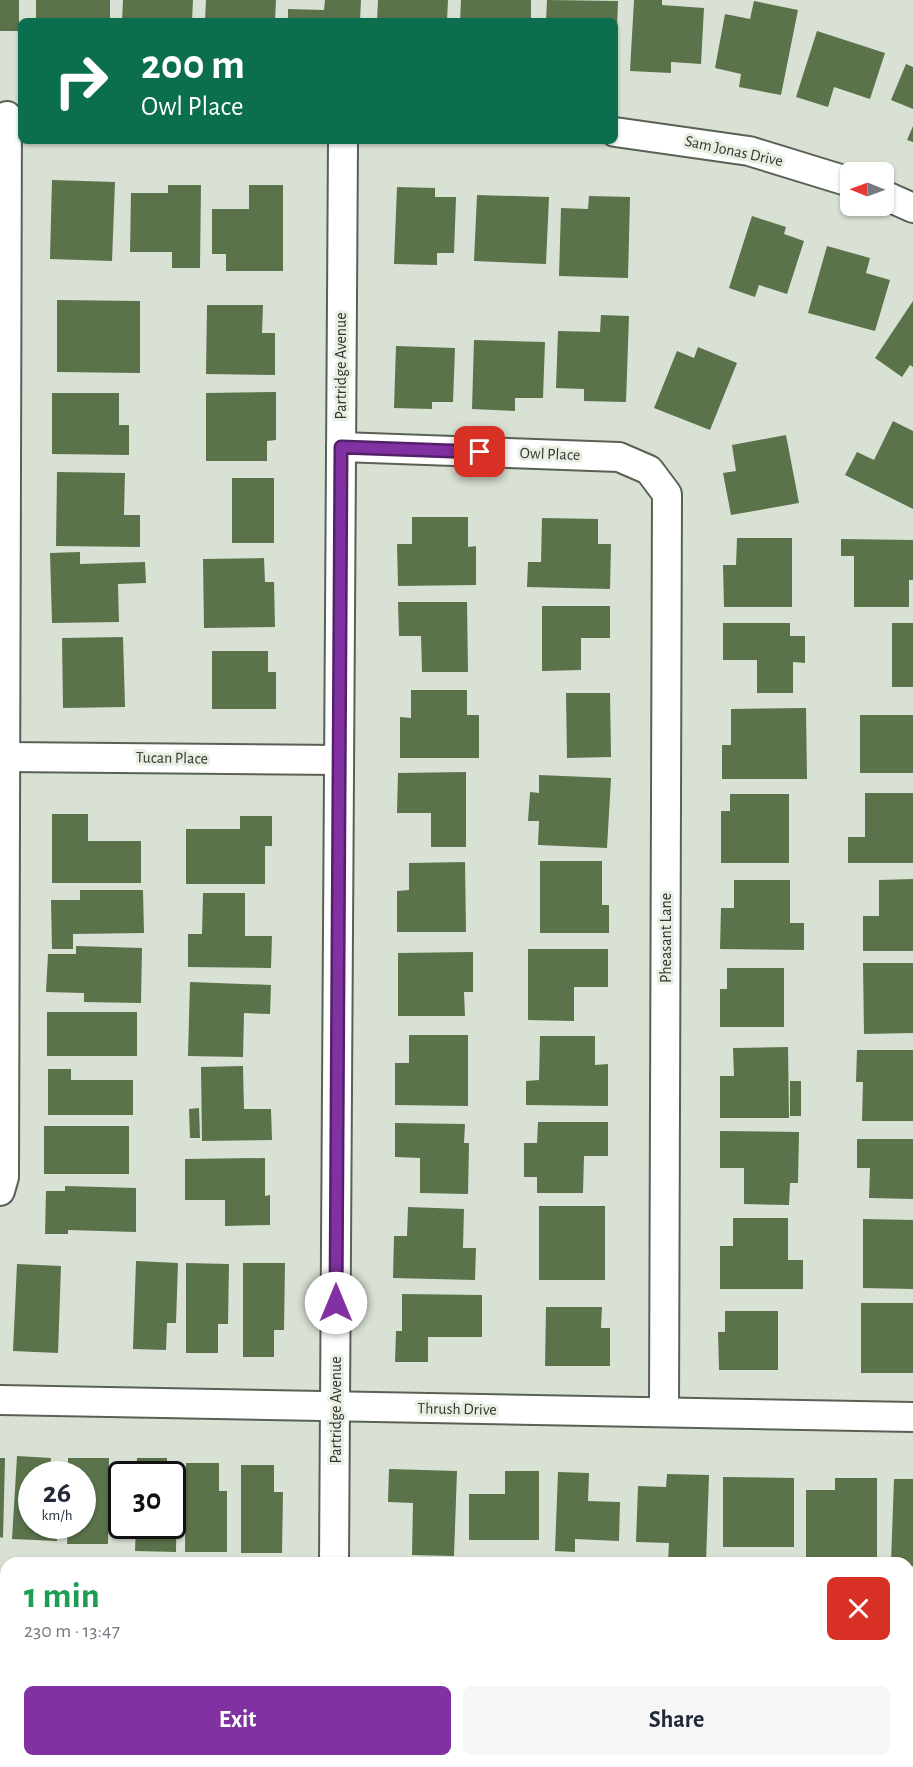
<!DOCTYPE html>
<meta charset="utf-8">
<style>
:root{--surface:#fff;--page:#f6f6f7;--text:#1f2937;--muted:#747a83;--accent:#8131a1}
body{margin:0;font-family:"Alegreya Sans",sans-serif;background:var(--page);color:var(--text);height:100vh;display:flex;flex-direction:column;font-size:22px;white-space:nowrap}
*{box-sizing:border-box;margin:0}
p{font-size:20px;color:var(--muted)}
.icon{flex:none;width:33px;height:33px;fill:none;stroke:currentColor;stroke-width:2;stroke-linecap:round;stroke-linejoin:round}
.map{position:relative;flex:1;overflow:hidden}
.side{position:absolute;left:0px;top:1557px;width:914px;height:210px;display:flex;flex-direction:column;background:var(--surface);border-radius:18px 18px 0 0;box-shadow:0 2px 4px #0004}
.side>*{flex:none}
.guide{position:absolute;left:18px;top:18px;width:600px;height:126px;border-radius:9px;box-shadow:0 2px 4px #0004;background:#0b6e4f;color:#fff;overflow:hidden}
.needle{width:39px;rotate:271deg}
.tools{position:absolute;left:840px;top:162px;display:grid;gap:12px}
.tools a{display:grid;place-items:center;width:54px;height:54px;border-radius:9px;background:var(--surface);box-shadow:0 2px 4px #0004;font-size:30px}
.speed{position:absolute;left:18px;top:1461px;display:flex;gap:12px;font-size:30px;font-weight:700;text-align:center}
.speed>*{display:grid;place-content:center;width:78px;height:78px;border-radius:50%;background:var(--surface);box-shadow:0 2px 4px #0004;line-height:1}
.speed small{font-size:15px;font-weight:400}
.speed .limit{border:3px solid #111;border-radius:9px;background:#fff;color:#111}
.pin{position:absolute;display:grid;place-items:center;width:51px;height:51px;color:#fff;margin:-26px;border-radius:12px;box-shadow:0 3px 9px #0006}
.me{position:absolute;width:66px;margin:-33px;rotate:0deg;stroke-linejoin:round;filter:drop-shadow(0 0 4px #0008)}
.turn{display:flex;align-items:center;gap:21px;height:126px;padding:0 24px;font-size:27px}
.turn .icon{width:78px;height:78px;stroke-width:2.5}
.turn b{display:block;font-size:42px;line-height:51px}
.round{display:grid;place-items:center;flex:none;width:63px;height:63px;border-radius:9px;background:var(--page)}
.summary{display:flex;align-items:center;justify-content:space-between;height:102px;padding:0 24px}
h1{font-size:36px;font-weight:700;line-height:45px;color:#1e9e55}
.button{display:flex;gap:12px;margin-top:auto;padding:12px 24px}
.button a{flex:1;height:69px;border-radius:9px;background:var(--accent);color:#fff;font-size:24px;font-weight:700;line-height:69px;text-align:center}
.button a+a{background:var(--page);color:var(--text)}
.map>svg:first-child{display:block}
.building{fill:#5a734b}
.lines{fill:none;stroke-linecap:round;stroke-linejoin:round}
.street-casing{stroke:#596155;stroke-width:32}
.street{stroke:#fff;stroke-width:28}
.route-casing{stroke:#542069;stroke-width:15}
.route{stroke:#8131a1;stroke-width:10}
.labels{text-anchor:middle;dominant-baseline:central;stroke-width:6;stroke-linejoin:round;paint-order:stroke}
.street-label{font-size:16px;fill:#333731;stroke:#e6efe1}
</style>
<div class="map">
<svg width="913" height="1767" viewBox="0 0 913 1767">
<rect width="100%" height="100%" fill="#d9e1d4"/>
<g class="building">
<rect x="0" y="0" width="19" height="31"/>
<rect x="36" y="0" width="74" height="21"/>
<polygon points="123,0 193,0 192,21 122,21"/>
<polygon points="206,0 276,0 275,21 205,21"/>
<polygon points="325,0 361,0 360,21 288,21 288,9 324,10"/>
<polygon points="378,0 448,0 447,21 377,21"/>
<polygon points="461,0 531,0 531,21 460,21"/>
<polygon points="547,0 618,1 617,30 615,21 546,21"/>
<polygon points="634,0 662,0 662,5 704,8 701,64 671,62 671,73 630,71"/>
<polygon points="754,1 798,10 781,95 739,87 741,74 715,68 725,14 750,19"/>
<polygon points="817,31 885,53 870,99 834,87 828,107 796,97"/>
<polygon points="906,64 913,67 913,109 891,100"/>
<polygon points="913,126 913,142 907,140"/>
<polygon points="52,180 115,182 112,261 50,259"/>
<polygon points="168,185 201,185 200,268 172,268 172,252 130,252 131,193 168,193"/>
<polygon points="249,185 283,185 283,271 226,271 226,254 212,254 212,209 249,209"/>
<polygon points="397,187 435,188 435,197 456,197 454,253 437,253 437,265 394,264"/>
<polygon points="477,195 549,197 546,264 474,261"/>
<polygon points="589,196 630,197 628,278 559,276 561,208 588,209"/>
<polygon points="752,216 786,227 784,234 804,241 787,294 759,285 755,297 729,288"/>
<polygon points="827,246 870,258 866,273 890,280 875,331 808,313"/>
<polygon points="57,300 140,301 140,373 57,372"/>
<polygon points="913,301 913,367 910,365 902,377 875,358"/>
<polygon points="207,305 263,305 262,333 275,333 275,375 206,374"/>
<polygon points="601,315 629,316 626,402 584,401 584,389 556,388 558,331 600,332"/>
<polygon points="474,340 545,342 543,398 515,398 515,411 472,409"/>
<polygon points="396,346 455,348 453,402 432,402 432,409 394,408"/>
<polygon points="698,347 737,363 710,430 654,408 677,351 694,358"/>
<polygon points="276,392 276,440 267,441 267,461 206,461 206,393"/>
<polygon points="52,393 119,393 119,425 129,425 129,455 52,454"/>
<polygon points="893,421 913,431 913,509 845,475 857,452 874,460"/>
<polygon points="786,435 799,503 731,515 723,473 736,471 732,445"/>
<polygon points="57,472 125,473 124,515 140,515 140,547 56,546"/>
<rect x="232" y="478" width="42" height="65"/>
<polygon points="412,517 468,517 468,547 476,546 476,585 398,586 397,544 412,544"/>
<polygon points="542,518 598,519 598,544 611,544 610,589 527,587 528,562 541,562"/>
<polygon points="737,538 792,538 792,607 724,607 723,565 736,565"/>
<polygon points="841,539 913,540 913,580 909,580 909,607 854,607 854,556 841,556"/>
<polygon points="80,552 80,564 145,562 146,583 118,584 119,622 52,623 50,553"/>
<polygon points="264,558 265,582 274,582 275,627 204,628 203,559"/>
<polygon points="398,602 467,602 468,672 422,672 421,636 399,636"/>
<polygon points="542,606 610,606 610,638 581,638 581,670 542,671"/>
<polygon points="723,623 790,623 790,636 805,636 805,663 793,662 793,693 757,693 757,660 723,660"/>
<rect x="892" y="623" width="21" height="64"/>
<polygon points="123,637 125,707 63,708 62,638"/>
<polygon points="212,651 268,651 268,672 276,672 276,709 212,709"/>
<polygon points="411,690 467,690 467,715 479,715 479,758 400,758 400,717 411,718"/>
<polygon points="566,693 610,693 611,757 567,758"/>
<polygon points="806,708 807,779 722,779 722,745 731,745 731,709"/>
<rect x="860" y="715" width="53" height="58"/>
<polygon points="466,772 466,847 431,847 431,813 397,813 398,773"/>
<polygon points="539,775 611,778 607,848 538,845 539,821 528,821 530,792 539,793"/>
<polygon points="865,793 913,793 913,863 848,863 848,837 865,837"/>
<polygon points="730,794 789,794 789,863 721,863 721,811 730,811"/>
<polygon points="52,814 88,814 88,841 141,841 141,883 52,883"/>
<polygon points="240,816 272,816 272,846 265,846 265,884 186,884 186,829 240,829"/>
<polygon points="540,861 602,861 602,905 609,905 609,933 540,933"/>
<polygon points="465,862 466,932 397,932 397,891 409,890 409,863"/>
<polygon points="913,879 913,951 863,951 863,916 879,916 879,880"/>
<polygon points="734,880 790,880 790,923 804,923 804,950 720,949 721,908 734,908"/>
<polygon points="80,890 143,890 144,933 73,934 73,949 52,949 51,900 80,900"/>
<polygon points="203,893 245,893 245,936 272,936 271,968 188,967 188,934 202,934"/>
<polygon points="76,946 142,948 141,1003 84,1002 84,993 46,992 48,954 76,954"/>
<polygon points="528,949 608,949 608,987 574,987 574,1021 528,1020"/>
<polygon points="473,952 473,992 464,992 465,1016 398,1016 398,953"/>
<polygon points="863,963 913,963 913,1033 864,1034"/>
<polygon points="727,968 784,968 784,1027 720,1027 720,989 727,989"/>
<polygon points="190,982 271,985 270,1014 244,1013 243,1057 188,1056"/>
<rect x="47" y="1012" width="90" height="44"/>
<polygon points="409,1035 468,1035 468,1106 395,1105 395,1063 409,1063"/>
<polygon points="540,1036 595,1036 595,1065 608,1064 608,1106 526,1105 526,1081 539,1080"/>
<polygon points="788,1047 789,1118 720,1118 720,1076 734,1076 733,1048"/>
<polygon points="857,1050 913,1050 913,1121 862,1121 863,1082 856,1082"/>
<polygon points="243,1066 244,1109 271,1109 272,1140 202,1141 201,1067"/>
<polygon points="48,1069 71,1069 71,1080 133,1080 133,1115 48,1115"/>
<rect x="790" y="1081" width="11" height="35"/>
<polygon points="199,1108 200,1138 190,1138 189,1109"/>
<polygon points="538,1122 608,1122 608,1156 584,1156 583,1193 537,1193 537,1177 524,1177 524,1143 537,1143"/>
<polygon points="395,1123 465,1124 464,1143 469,1143 468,1194 420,1193 420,1158 395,1157"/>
<rect x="44" y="1126" width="85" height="48"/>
<polygon points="720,1131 799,1132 798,1183 790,1183 789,1205 744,1204 744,1168 720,1168"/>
<polygon points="857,1139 913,1139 913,1199 869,1198 870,1168 857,1168"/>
<polygon points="265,1158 265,1196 270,1195 270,1225 225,1226 225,1200 185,1200 185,1159"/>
<polygon points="65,1186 136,1188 136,1232 68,1230 68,1234 45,1234 46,1191 65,1191"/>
<rect x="539" y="1206" width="66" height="74"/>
<polygon points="408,1207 464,1209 463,1248 476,1248 475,1280 393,1278 394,1236 407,1236"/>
<polygon points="733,1218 788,1218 788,1260 803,1260 803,1289 720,1289 720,1246 733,1246"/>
<polygon points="863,1219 913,1220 913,1289 863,1288"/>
<polygon points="136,1261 178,1263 176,1323 167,1323 166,1350 133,1349"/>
<polygon points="186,1263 229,1264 228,1324 218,1324 218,1353 186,1353"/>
<polygon points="243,1263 285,1263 284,1330 274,1330 274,1357 243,1357"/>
<polygon points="17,1264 61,1266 58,1353 13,1351"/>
<polygon points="402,1294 482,1295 482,1337 428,1337 428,1362 395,1362 396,1331 402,1331"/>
<rect x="861" y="1303" width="52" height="70"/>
<polygon points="546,1307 602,1307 601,1328 610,1328 610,1366 545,1366"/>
<polygon points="725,1311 778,1311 778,1370 719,1370 718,1332 725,1332"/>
<polygon points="17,1456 51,1458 50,1474 32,1474 32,1526 58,1526 57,1541 12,1539"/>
<polygon points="0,1458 5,1458 3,1538 0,1537"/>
<polygon points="68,1458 109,1458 108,1544 67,1544 68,1526 82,1526 82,1474 68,1474"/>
<polygon points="137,1458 167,1458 167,1474 136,1474"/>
<polygon points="186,1463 219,1463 219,1491 227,1491 227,1552 185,1552"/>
<polygon points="241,1465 274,1465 274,1492 283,1492 282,1553 241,1553"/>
<polygon points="389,1469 457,1471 454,1556 412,1555 413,1503 388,1502"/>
<polygon points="505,1471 539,1471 539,1540 469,1540 469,1494 505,1494"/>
<polygon points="558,1472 589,1473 588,1501 620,1502 619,1541 575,1539 575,1552 555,1551"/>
<polygon points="667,1474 709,1475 706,1562 668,1561 669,1543 636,1542 638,1486 666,1487"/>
<polygon points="723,1477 794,1478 794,1547 723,1547"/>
<polygon points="835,1478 877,1478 877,1559 806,1558 806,1490 835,1490"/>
<polygon points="894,1479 913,1479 913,1566 908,1566 908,1563 891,1563"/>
<polygon points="172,1485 177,1485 176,1552 135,1551 136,1526 172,1526"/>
<polygon points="908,1622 913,1622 911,1756 908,1756"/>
</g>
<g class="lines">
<g class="street-casing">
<g id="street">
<polyline points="615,132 749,151 850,182"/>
<polyline points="884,195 913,208"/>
<polyline points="341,447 619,457 649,470 667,494 664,1412"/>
<polyline points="5,757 339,760"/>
<polyline points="0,1191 4,1177 7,116"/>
<polyline points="0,1400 913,1417"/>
<polyline points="334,1563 343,141"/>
<polyline points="0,1762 246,1767"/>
<polyline points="333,1767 333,1761"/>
<polyline points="524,1767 525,1761"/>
<polyline points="788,1767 788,1761"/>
</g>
</g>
<use href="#street" class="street"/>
</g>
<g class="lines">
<g class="route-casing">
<polyline id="route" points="336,1303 341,447 480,452"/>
</g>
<use href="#route" class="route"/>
</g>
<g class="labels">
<g class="street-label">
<text transform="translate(734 151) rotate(12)">Sam Jonas Drive</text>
<text transform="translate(341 366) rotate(-90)">Partridge Avenue</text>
<text transform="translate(550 454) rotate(2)">Owl Place</text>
<text transform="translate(172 758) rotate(1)">Tucan Place</text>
<text transform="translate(666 938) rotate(-90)">Pheasant Lane</text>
<text transform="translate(457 1409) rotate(1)">Thrush Drive</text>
<text transform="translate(336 1410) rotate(-90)">Partridge Avenue</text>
</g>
</g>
</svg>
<div class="tools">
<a><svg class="needle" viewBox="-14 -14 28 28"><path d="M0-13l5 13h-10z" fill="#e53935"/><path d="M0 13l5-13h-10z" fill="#747a83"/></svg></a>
</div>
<div class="speed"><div>26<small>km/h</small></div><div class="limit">30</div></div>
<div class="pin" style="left:480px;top:452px;background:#d93025"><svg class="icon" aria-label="arrive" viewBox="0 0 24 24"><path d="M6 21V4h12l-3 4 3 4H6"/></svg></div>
<svg class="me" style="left:336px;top:1303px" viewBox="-20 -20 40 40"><circle r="19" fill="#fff"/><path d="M0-13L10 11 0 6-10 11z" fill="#8131a1"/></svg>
<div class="guide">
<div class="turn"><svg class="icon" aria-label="right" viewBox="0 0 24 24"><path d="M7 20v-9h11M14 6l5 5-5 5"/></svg><div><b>200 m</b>Owl Place</div></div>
</div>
<section class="side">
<div class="summary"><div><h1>1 min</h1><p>230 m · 13:47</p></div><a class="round" style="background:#d93025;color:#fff"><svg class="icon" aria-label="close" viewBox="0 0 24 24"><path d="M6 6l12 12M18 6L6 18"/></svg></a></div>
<div class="button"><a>Exit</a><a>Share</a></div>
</section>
</div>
